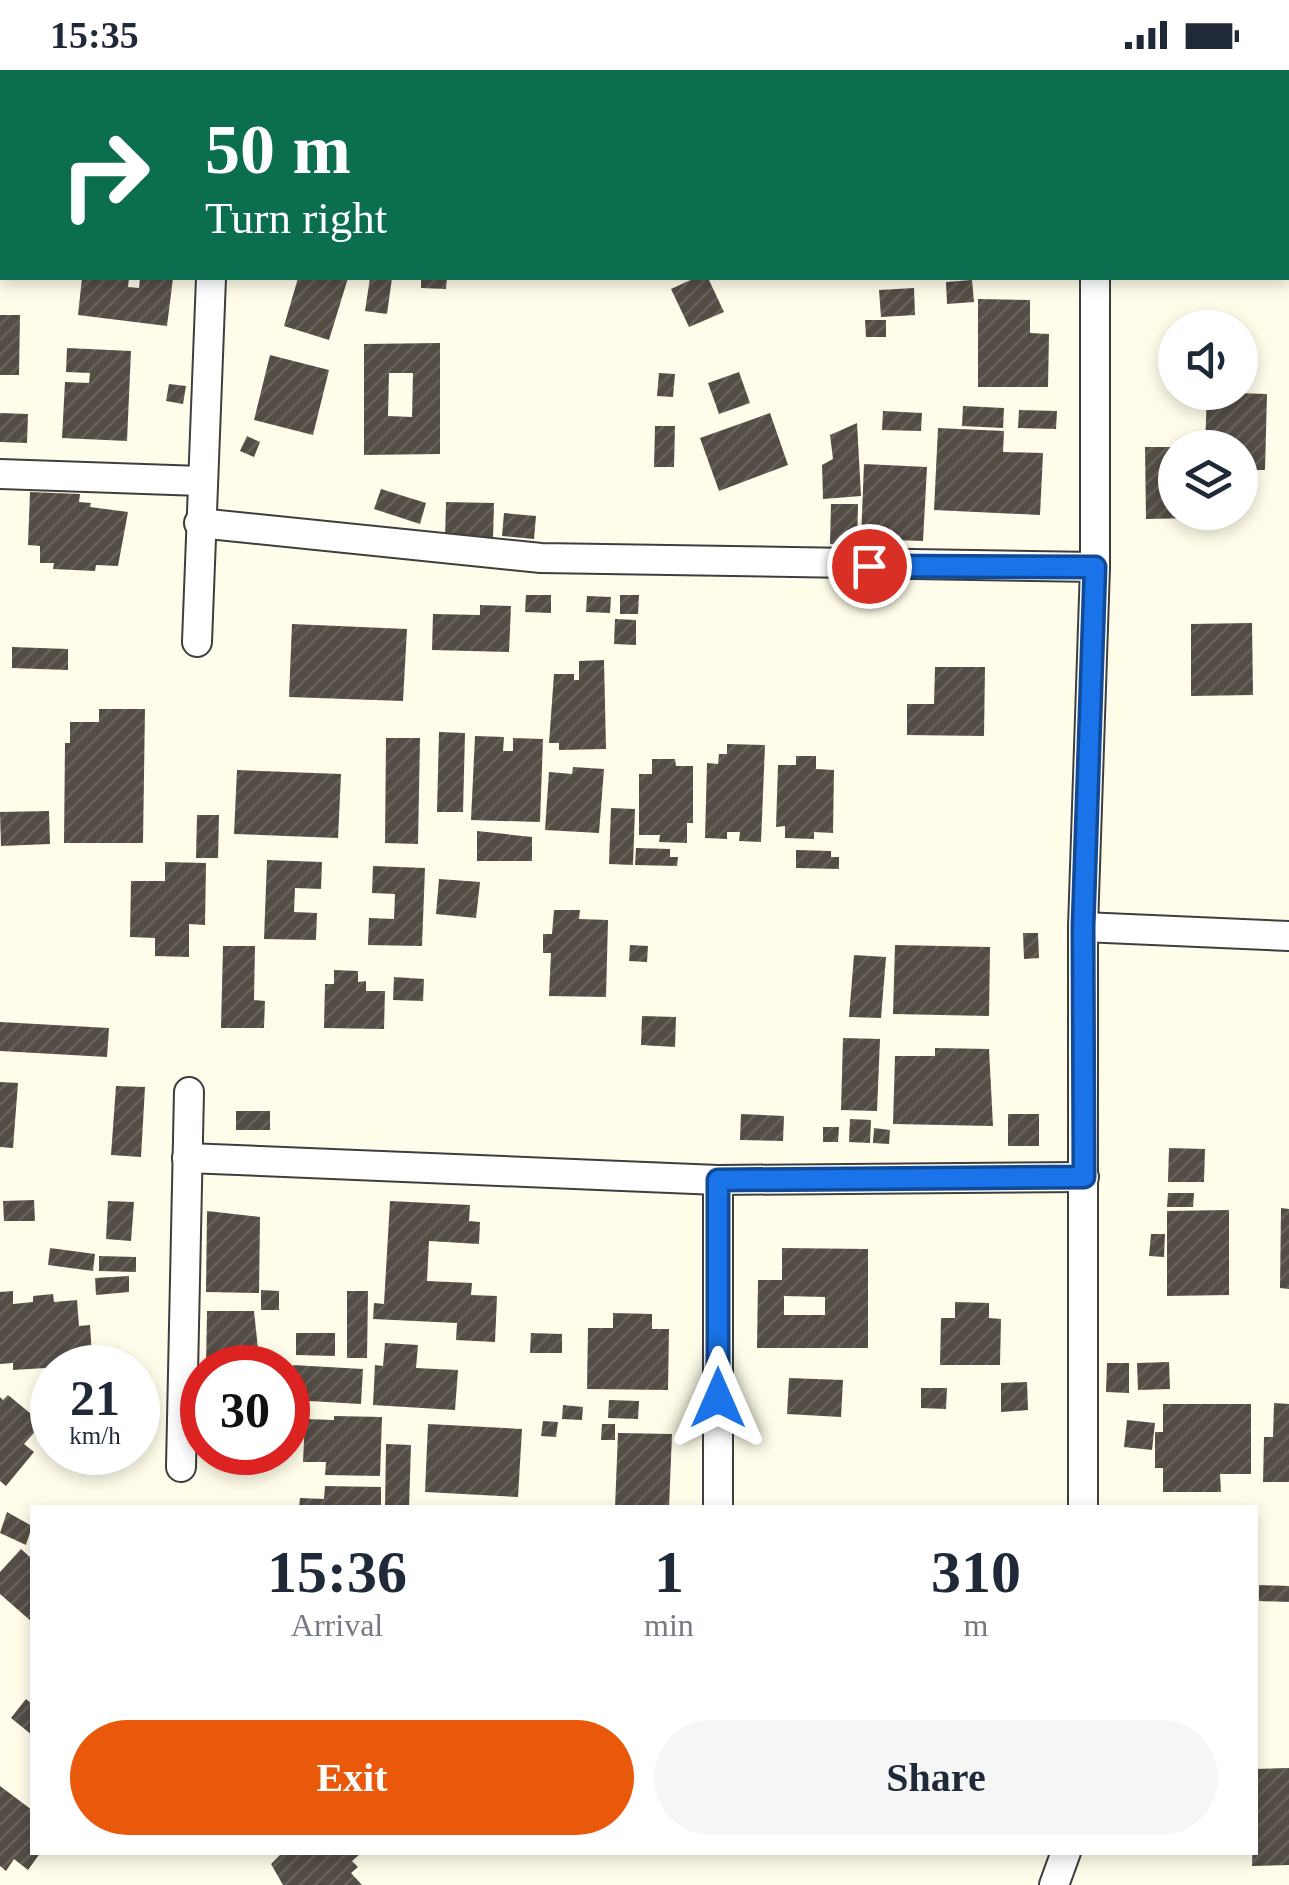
<!DOCTYPE html>
<style>
:root{--surface:#fff;--page:#f6f6f7;--text:#1f2937;--muted:#747a83;--accent:#ea580c}
body{margin:0;font-family:"Times New Roman",serif;background:var(--page);color:var(--text);height:100vh;display:flex;flex-direction:column;font-size:38px;white-space:nowrap}
*{box-sizing:border-box;margin:0}
p{font-size:32px;color:var(--muted)}
.icon{flex:none;width:55px;height:55px;fill:none;stroke:currentColor;stroke-width:2;stroke-linecap:round;stroke-linejoin:round}
.map{position:relative;flex:1;overflow:hidden}
.panel{position:absolute;left:30px;top:1435px;width:1228px;height:350px;display:flex;flex-direction:column;background:var(--surface);border-radius:0px;box-shadow:0 5px 15px #0003}
.panel>*{flex:none}
.banner{position:absolute;left:0px;top:0px;width:1290px;height:210px;box-shadow:0 5px 15px #0003;background:#0b6e4f;color:#fff;overflow:hidden}
.controls{position:absolute;left:1158px;top:240px;display:grid;gap:20px}
.controls a{display:grid;place-items:center;width:100px;height:100px;border-radius:50%;background:var(--surface);box-shadow:0 5px 15px #0003;font-size:50px}
.speed{position:absolute;left:30px;top:1275px;display:flex;gap:20px;font-size:50px;font-weight:700;text-align:center}
.speed>*{display:grid;place-content:center;width:130px;height:130px;border-radius:50%;background:var(--surface);box-shadow:0 5px 15px #0003;line-height:1}
.speed small{font-size:25px;font-weight:400}
.speed .limit{border:15px solid #d22;background:#fff;color:#111}
.pin{position:absolute;display:grid;place-items:center;width:85px;height:85px;color:#fff;margin:-42px;border:5px solid #fff;border-radius:50%;box-shadow:0 2px 10px #0007}
.me{position:absolute;width:110px;margin:-55px;rotate:0deg;stroke-linejoin:round;filter:drop-shadow(0 0 8px #0008)}
.turn{display:flex;align-items:center;gap:35px;height:210px;padding:0 40px;font-size:45px}
.turn .icon{width:130px;height:130px;stroke-width:2.5}
.turn b{display:block;font-size:70px;line-height:85px}
.eta{display:flex;justify-content:space-evenly;align-items:center;height:170px;text-align:center}
.eta b{font-size:60px;font-weight:800;line-height:70px}
.button{display:flex;gap:20px;margin-top:auto;padding:20px 40px}
.button a{flex:1;height:115px;border-radius:60px;background:var(--accent);color:#fff;font-size:40px;font-weight:800;line-height:115px;text-align:center}
.button a+a{background:var(--page);color:var(--text)}
.status{display:flex;justify-content:space-between;align-items:center;height:70px;padding:0 50px;background:var(--surface);direction:ltr}
.status svg{height:28px;fill:currentColor}
.map>svg:first-child{display:block}
.building{fill:url(#building-hatch);fill-rule:evenodd}
.lines{fill:none;stroke-linecap:round;stroke-linejoin:round}
.street-casing{stroke:#3e3e3e;stroke-width:32}
.street{stroke:#fff;stroke-width:28}
.route-casing{stroke:#114b97;stroke-width:25}
.route{stroke:#1a73e8;stroke-width:18}
</style>
<div class="status"><b>15:35</b><svg viewBox="0 0 49 12"><path d="M0 12V9h3v3zM5 12V6h3v6zM10 12V3h3v9zM15 12V0h3v12zM26 1h20v11H26zM47 4h2v5h-2z"/></svg></div>
<div class="map">
<svg width="1289" height="1815" viewBox="0 0 1289 1815">
<defs>
<pattern id="building-hatch" width="6" height="6" patternUnits="userSpaceOnUse" patternTransform="scale(2.5)"><rect width="6" height="6" fill="#544d46"/><path d="M-1 1l2-2M0 6l6-6M5 7l2-2" fill="none" stroke="#68625c"/></pattern>
</defs>
<rect width="100%" height="100%" fill="#fffde9"/>
<g class="building">
<polygon points="82,208 129,208 128,217 139,218 140,208 173,208 167,256 78,245"/>
<polygon points="298,208 348,208 329,270 284,256"/>
<polygon points="370,208 392,208 387,244 365,241"/>
<polygon points="421,208 447,208 446,219 421,218"/>
<polygon points="695,208 708,208 724,242 689,257 671,219"/>
<polygon points="972,210 974,232 947,234 946,212"/>
<polygon points="914,218 915,245 881,247 879,220"/>
<polygon points="978,229 1030,230 1030,263 1049,264 1048,317 978,317"/>
<polygon points="0,245 20,245 19,305 0,305"/>
<polygon points="865,250 886,250 886,267 866,267"/>
<path d="M 440,273 L 440,384 L 364,385 L 364,274 ZM 389,303 L 413,303 L 412,347 L 388,346 Z"/>
<polygon points="67,278 131,281 127,371 62,368 65,312 89,313 90,303 66,302"/>
<polygon points="270,285 329,300 313,365 254,350"/>
<polygon points="739,302 750,333 719,344 708,313"/>
<polygon points="659,303 675,304 673,327 657,326"/>
<polygon points="169,314 186,316 183,334 166,331"/>
<polygon points="1207,322 1267,324 1265,400 1240,400 1240,378 1205,378"/>
<polygon points="963,336 1004,338 1003,358 962,356"/>
<polygon points="1019,340 1057,341 1056,359 1018,358"/>
<polygon points="883,341 922,343 921,361 882,360"/>
<polygon points="0,343 28,344 27,373 0,372"/>
<polygon points="770,343 788,395 719,421 700,368"/>
<polygon points="857,353 861,426 823,429 822,395 833,389 830,365"/>
<polygon points="655,356 675,356 674,397 654,397"/>
<polygon points="938,358 1004,361 1003,382 1043,383 1040,445 934,440"/>
<polygon points="247,366 260,372 254,387 240,381"/>
<polygon points="1145,377 1175,377 1175,442 1195,442 1195,448 1146,449"/>
<polygon points="864,394 927,397 923,471 861,469"/>
<polygon points="381,419 426,433 420,454 374,439"/>
<polygon points="30,422 80,424 79,432 91,433 90,437 128,442 118,496 96,495 95,501 53,499 54,493 40,493 40,476 28,475"/>
<polygon points="446,432 494,433 493,469 445,468"/>
<polygon points="831,434 858,434 857,474 830,474"/>
<polygon points="504,443 536,446 534,469 502,466"/>
<polygon points="526,525 551,525 551,543 525,542"/>
<polygon points="620,525 639,525 638,544 620,544"/>
<polygon points="587,526 611,527 610,543 586,542"/>
<polygon points="480,535 511,536 509,582 432,580 433,544 480,545"/>
<polygon points="615,549 636,550 636,575 614,574"/>
<polygon points="1252,553 1253,625 1191,626 1191,554"/>
<polygon points="292,554 407,559 403,631 289,627"/>
<polygon points="12,577 68,579 68,600 12,598"/>
<polygon points="604,590 606,679 559,680 559,673 549,673 554,604 574,604 574,610 579,610 579,591"/>
<polygon points="935,597 985,597 984,666 907,665 907,634 934,634"/>
<polygon points="99,639 145,639 143,773 64,773 65,673 70,673 70,652 99,652"/>
<polygon points="439,662 465,663 463,742 437,742"/>
<polygon points="475,666 504,667 503,681 513,681 513,668 543,669 540,752 471,750"/>
<polygon points="386,668 420,668 418,774 385,773"/>
<polygon points="727,674 765,675 761,772 739,771 740,762 727,762 727,769 705,768 707,693 718,694 719,684 727,684"/>
<polygon points="796,686 816,686 816,699 834,700 833,763 814,762 814,769 785,768 785,756 776,757 778,695 796,695"/>
<polygon points="652,689 675,689 676,696 693,696 693,753 687,753 687,773 659,772 660,765 639,765 639,704 652,704"/>
<polygon points="573,697 604,699 599,763 545,760 549,702 572,704"/>
<polygon points="237,700 341,704 338,768 234,764"/>
<polygon points="611,738 635,739 633,795 609,794"/>
<polygon points="49,741 50,774 1,776 0,742"/>
<polygon points="197,745 219,745 218,788 196,788"/>
<polygon points="477,761 532,767 532,791 477,791"/>
<polygon points="636,778 670,779 670,787 678,787 677,796 635,795"/>
<polygon points="796,780 831,781 831,787 839,787 839,799 796,798"/>
<polygon points="267,790 322,792 321,819 295,818 294,842 317,843 316,870 264,869"/>
<polygon points="165,792 206,793 205,855 189,854 189,887 155,886 155,868 130,867 131,811 165,811"/>
<polygon points="373,796 425,798 422,876 368,875 369,848 394,849 395,824 372,823"/>
<polygon points="439,809 480,812 476,848 436,844"/>
<polygon points="554,840 580,840 579,849 608,850 606,927 549,926 551,883 543,883 543,864 552,864"/>
<polygon points="1023,863 1038,863 1039,888 1024,889"/>
<polygon points="630,875 648,876 647,892 629,891"/>
<polygon points="895,875 990,877 989,946 893,944"/>
<polygon points="223,876 255,876 254,930 265,931 264,958 221,958"/>
<polygon points="854,885 886,887 881,948 849,947"/>
<polygon points="334,900 358,901 358,912 366,911 366,921 385,921 384,959 324,958 325,914 334,914"/>
<polygon points="394,907 424,909 423,931 393,930"/>
<polygon points="642,946 676,947 675,977 641,975"/>
<polygon points="0,952 109,958 107,987 0,981"/>
<polygon points="843,968 880,969 877,1041 841,1040"/>
<polygon points="935,978 989,979 993,1056 893,1054 895,986 935,986"/>
<polygon points="0,1012 18,1013 13,1078 0,1077"/>
<polygon points="116,1016 145,1017 141,1087 111,1085"/>
<rect x="236" y="1041" width="34" height="19"/>
<polygon points="741,1044 784,1046 783,1071 740,1070"/>
<rect x="1008" y="1044" width="31" height="32"/>
<polygon points="850,1049 871,1050 870,1073 849,1072"/>
<polygon points="823,1057 839,1057 838,1072 823,1072"/>
<polygon points="874,1058 890,1060 889,1074 873,1073"/>
<polygon points="1169,1078 1205,1079 1204,1112 1168,1112"/>
<polygon points="1168,1123 1194,1123 1193,1137 1167,1137"/>
<polygon points="34,1130 35,1151 4,1151 3,1131"/>
<polygon points="108,1131 134,1132 131,1171 106,1169"/>
<polygon points="390,1131 470,1135 469,1151 480,1152 479,1174 429,1171 427,1211 472,1213 471,1225 497,1226 495,1272 456,1270 457,1253 373,1249 374,1233 384,1234"/>
<polygon points="1281,1138 1289,1139 1289,1219 1280,1218"/>
<polygon points="1229,1140 1229,1225 1167,1226 1167,1141"/>
<polygon points="207,1141 260,1147 259,1223 206,1222"/>
<polygon points="1151,1164 1165,1164 1164,1187 1149,1186"/>
<polygon points="50,1178 95,1184 93,1201 48,1195"/>
<path d="M 782,1178 L 868,1179 L 868,1278 L 757,1278 L 758,1210 L 782,1210 ZM 784,1226 L 825,1227 L 825,1245 L 784,1245 Z"/>
<polygon points="99,1186 136,1187 136,1202 99,1201"/>
<polygon points="129,1206 129,1222 96,1225 95,1208"/>
<polygon points="261,1220 279,1221 279,1240 261,1240"/>
<polygon points="13,1221 13,1234 33,1232 33,1226 53,1224 54,1232 77,1230 79,1256 90,1255 92,1285 79,1286 79,1296 13,1300 13,1293 0,1294 0,1222"/>
<polygon points="347,1221 368,1221 367,1288 347,1288"/>
<polygon points="955,1232 989,1233 989,1248 1001,1249 1000,1295 940,1295 941,1248 955,1248"/>
<polygon points="207,1241 254,1241 260,1298 206,1298"/>
<polygon points="613,1243 652,1244 652,1259 669,1259 668,1320 587,1319 588,1258 613,1258"/>
<polygon points="296,1263 335,1263 335,1286 296,1285"/>
<polygon points="531,1263 562,1264 562,1283 530,1283"/>
<polygon points="385,1273 418,1275 416,1298 458,1300 455,1340 373,1335 375,1295 383,1296"/>
<polygon points="1169,1292 1170,1319 1138,1320 1137,1293"/>
<polygon points="1107,1293 1129,1293 1129,1323 1106,1322"/>
<polygon points="293,1295 363,1299 361,1334 292,1330"/>
<polygon points="789,1308 843,1310 841,1347 787,1344"/>
<polygon points="1027,1312 1028,1340 1001,1342 1001,1313"/>
<polygon points="921,1318 947,1318 946,1339 921,1338"/>
<polygon points="8,1325 36,1348 34,1351 40,1356 24,1374 34,1382 6,1416 0,1411 0,1327 3,1330"/>
<polygon points="609,1330 639,1331 638,1349 608,1348"/>
<polygon points="1274,1333 1289,1334 1289,1412 1263,1412 1264,1367 1273,1367"/>
<polygon points="1163,1334 1251,1334 1251,1404 1220,1404 1221,1422 1163,1422 1163,1398 1155,1398 1155,1362 1163,1362"/>
<polygon points="563,1335 583,1337 582,1350 562,1349"/>
<polygon points="334,1346 382,1347 380,1406 325,1405 326,1392 303,1392 305,1349 334,1350"/>
<polygon points="1127,1350 1155,1353 1152,1380 1124,1377"/>
<polygon points="543,1351 558,1352 556,1367 541,1366"/>
<polygon points="428,1354 522,1359 518,1427 425,1422"/>
<polygon points="602,1354 615,1354 615,1370 601,1370"/>
<polygon points="618,1363 672,1364 669,1438 615,1438"/>
<polygon points="386,1374 411,1375 409,1438 385,1438"/>
<polygon points="325,1416 381,1417 381,1438 299,1438 300,1428 324,1429"/>
<polygon points="7,1442 32,1456 26,1475 0,1463"/>
<polygon points="21,1479 32,1489 32,1552 0,1524 0,1502"/>
<polygon points="1259,1515 1289,1516 1289,1532 1259,1531"/>
<polygon points="26,1629 32,1634 32,1665 11,1648"/>
<polygon points="1289,1698 1289,1795 1252,1796 1255,1699"/>
<polygon points="0,1716 32,1740 32,1782 41,1782 28,1800 14,1789 6,1801 0,1796"/>
<polygon points="283,1782 356,1782 359,1785 352,1791 358,1797 351,1803 362,1815 283,1815 271,1794"/>
</g>
<g class="lines">
<g class="street-casing">
<g id="street">
<polyline points="1094,0 1094,2"/>
<polyline points="221,2 221,0"/>
<polyline points="0,404 201,411"/>
<polyline points="199,453 541,488 1095,497"/>
<polyline points="197,572 211,208"/>
<polyline points="1083,857 1289,866"/>
<polyline points="187,1088 718,1110 1084,1107"/>
<polyline points="718,1110 718,1438"/>
<polyline points="181,1397 189,1022"/>
<polyline points="1083,1438 1083,857 1095,497 1095,208"/>
<polyline points="1054,1815 1066,1782"/>
</g>
</g>
<use href="#street" class="street"/>
</g>
<g class="lines">
<g class="route-casing">
<polyline id="route" points="718,1328 718,1110 1084,1107 1083,857 1095,497 869,496"/>
</g>
<use href="#route" class="route"/>
</g>
</svg>
<div class="controls">
<a><svg class="icon" aria-label="sound" viewBox="0 0 24 24"><path d="M4 9h4l5-4v14l-5-4H4zM17 9q2 3 0 6"/></svg></a>
<a><svg class="icon" aria-label="layers" viewBox="0 0 24 24"><path d="M12 4l9 5-9 5-9-5zM3 14l9 5 9-5"/></svg></a>
</div>
<div class="speed"><div>21<small>km/h</small></div><div class="limit">30</div></div>
<div class="pin" style="left:869px;top:496px;background:#d93025"><svg class="icon" aria-label="arrive" viewBox="0 0 24 24"><path d="M6 21V4h12l-3 4 3 4H6"/></svg></div>
<svg class="me" style="left:718px;top:1328px" viewBox="-20 -20 40 40"><path d="M0-17L14 15 0 8-14 15z" fill="#1a73e8" stroke="#fff" stroke-width="4"/></svg>
<div class="banner">
<div class="turn"><svg class="icon" aria-label="right" viewBox="0 0 24 24"><path d="M7 20v-9h11M14 6l5 5-5 5"/></svg><div><b>50 m</b>Turn right</div></div>
</div>
<section class="panel">
<div class="eta">
<div><b>15:36</b><p>Arrival</p></div>
<div><b>1</b><p>min</p></div>
<div><b>310</b><p>m</p></div>
</div>
<div class="button"><a>Exit</a><a>Share</a></div>
</section>
</div>
